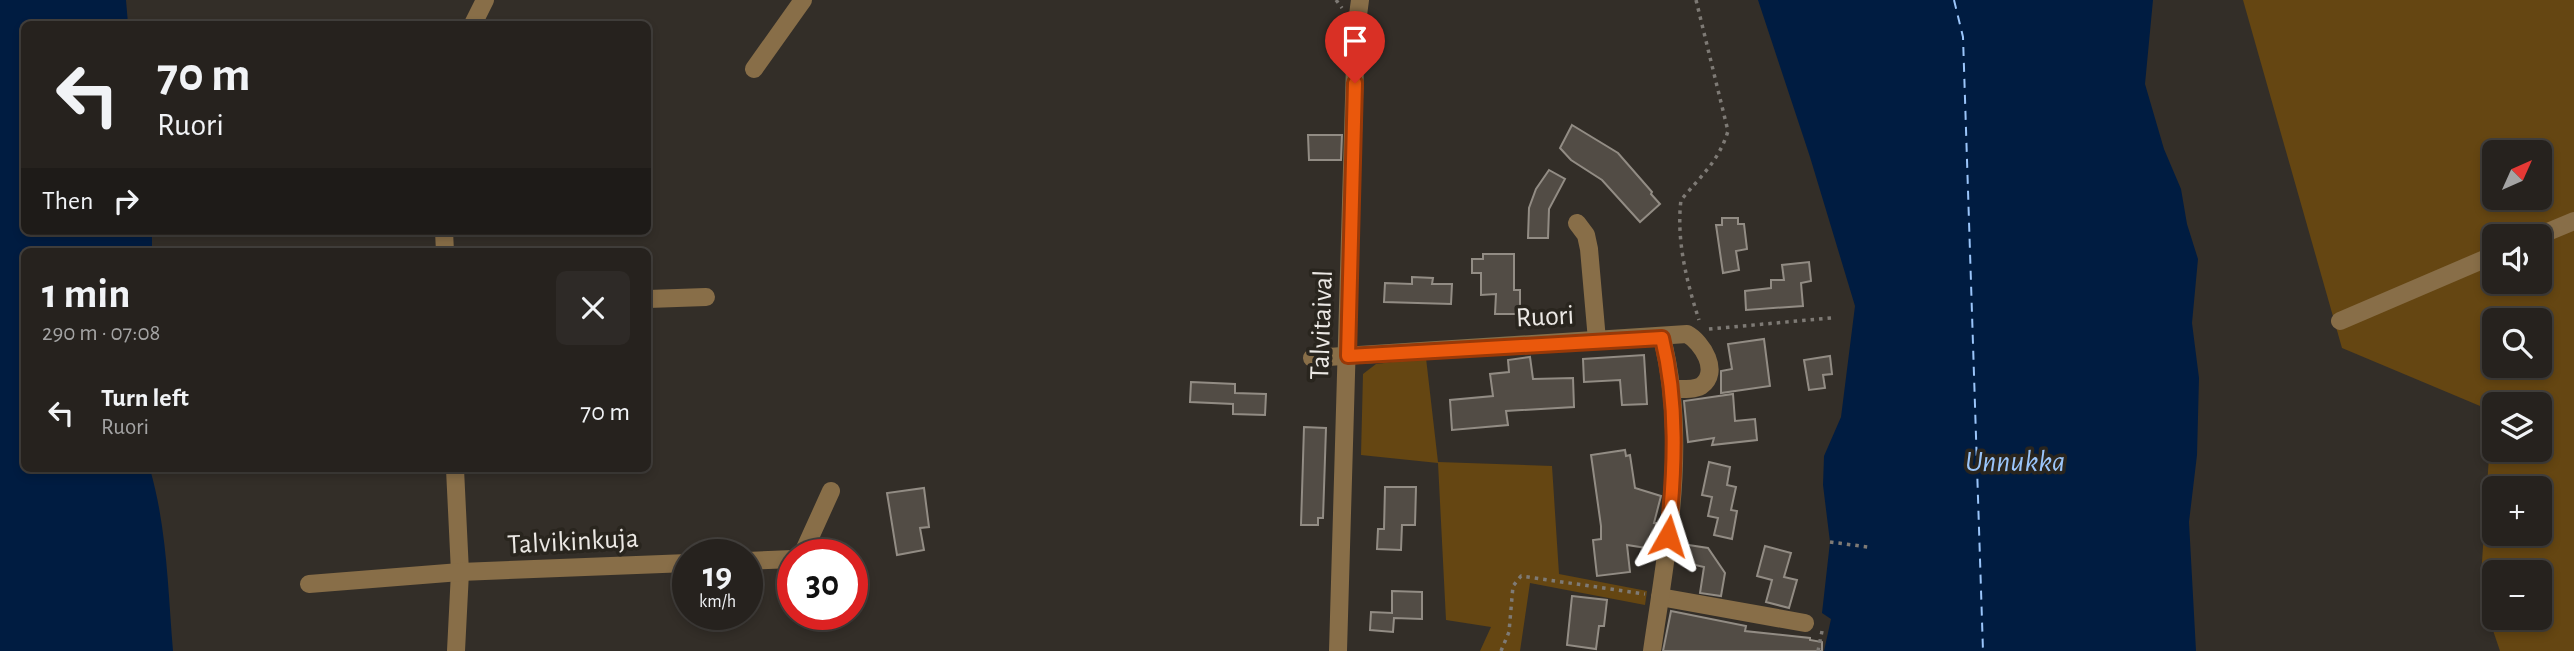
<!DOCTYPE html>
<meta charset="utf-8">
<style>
:root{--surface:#26221e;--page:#2e2a27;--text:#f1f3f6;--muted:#a4a4a4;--line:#423f3c}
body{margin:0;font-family:"Alegreya Sans",sans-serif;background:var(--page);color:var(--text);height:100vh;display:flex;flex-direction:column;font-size:26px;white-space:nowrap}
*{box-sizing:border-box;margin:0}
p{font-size:23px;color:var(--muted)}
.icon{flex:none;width:38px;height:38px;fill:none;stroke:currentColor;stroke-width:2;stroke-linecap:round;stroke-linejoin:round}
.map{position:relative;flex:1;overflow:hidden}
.panel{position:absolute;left:21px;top:248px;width:630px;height:224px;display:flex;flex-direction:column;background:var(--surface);border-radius:10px;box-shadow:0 4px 10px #0003,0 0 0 2px var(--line)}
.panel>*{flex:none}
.guide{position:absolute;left:21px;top:21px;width:630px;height:214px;border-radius:10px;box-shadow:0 4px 10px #0003,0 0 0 2px var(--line);background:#26221e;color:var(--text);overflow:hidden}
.needle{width:46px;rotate:45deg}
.buttons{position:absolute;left:2482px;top:140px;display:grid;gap:14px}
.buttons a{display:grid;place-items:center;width:70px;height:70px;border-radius:10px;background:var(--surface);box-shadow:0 4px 10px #0003,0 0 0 2px var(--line);font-size:35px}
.speed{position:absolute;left:672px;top:539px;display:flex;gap:14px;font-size:35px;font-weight:700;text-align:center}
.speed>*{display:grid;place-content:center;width:91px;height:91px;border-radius:50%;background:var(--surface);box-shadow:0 4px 10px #0003,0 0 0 2px var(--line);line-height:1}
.speed small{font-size:18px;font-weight:400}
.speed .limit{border:10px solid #d22;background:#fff;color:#111}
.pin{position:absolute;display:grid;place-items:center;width:60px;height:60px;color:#fff;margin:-72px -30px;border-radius:50% 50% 50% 0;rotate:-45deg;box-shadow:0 0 7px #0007}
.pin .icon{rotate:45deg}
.me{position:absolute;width:77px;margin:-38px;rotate:6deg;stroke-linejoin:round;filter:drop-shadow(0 0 5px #0008)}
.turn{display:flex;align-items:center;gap:24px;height:147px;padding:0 21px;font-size:32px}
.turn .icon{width:91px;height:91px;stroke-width:2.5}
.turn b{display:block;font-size:49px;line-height:60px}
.then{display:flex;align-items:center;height:66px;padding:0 21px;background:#0003;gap:14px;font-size:26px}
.round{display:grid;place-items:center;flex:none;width:74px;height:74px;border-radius:10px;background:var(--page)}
.headline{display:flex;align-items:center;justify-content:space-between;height:119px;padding:0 21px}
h1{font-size:42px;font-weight:700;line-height:52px}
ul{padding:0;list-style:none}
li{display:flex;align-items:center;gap:21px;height:91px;padding:0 21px}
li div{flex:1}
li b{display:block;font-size:26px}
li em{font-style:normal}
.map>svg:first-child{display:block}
.green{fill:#654612;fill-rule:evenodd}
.water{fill:#001c41}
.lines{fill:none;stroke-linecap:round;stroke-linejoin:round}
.ferry{stroke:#9ac5fa;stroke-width:2;stroke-dasharray:9 7;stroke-linecap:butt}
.building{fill:#524c45;stroke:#928c84;stroke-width:2}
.path{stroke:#7e7a75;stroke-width:3.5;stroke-dasharray:3.5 5;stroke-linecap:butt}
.minor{stroke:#886e48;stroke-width:18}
.route-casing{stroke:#983908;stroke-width:18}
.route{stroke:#ea580c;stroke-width:12}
.labels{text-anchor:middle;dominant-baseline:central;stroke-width:7;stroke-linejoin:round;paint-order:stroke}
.street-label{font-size:28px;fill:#ebe8e4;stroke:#29251e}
.water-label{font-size:30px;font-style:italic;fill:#9ac5fa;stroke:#29251e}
</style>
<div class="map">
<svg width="2574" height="651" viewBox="0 0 2574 651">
<rect width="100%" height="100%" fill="#332e28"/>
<g class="green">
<path d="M 2243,0 L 2574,0 L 2574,651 L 2500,651 L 2480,592 L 2492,411 L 2342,348 ZM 2494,152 L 2539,152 L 2539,198 L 2494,198 ZM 2494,236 L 2539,236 L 2539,282 L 2494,282 ZM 2494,320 L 2539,320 L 2539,366 L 2494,366 ZM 2494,404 L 2539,404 L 2539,450 L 2494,450 ZM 2494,488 L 2539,488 L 2539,534 L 2494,534 ZM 2494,572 L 2539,572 L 2539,618 L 2494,618 Z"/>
<polygon points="1426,358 1438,462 1552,466 1559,574 1647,591 1645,605 1530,583 1520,651 1480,651 1491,627 1446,620 1438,463 1361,455 1363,374 1376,364"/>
</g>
<g class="water">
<path d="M 0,0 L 126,0 L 128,24 L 24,24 L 24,231 L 152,231 L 152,252 L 24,252 L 24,469 L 150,469 C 167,528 168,590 173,651 L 0,651 Z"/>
<polygon points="1758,0 2153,0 2145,84 2164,149 2181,189 2187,224 2198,259 2192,323 2199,378 2197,455 2189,522 2196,651 1824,651 1831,619 1822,613 1830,542 1823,485 1824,456 1841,417 1855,306 1810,157"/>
</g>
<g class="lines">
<polyline class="ferry" points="1954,0 1963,37 1983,651"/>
</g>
<g class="building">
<polygon points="1572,125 1618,153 1652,192 1651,194 1660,204 1640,222 1602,180 1571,160 1560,148"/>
<polygon points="1308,135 1342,135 1341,160 1309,160"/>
<polygon points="1549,170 1565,179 1549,209 1548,238 1528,238 1529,208 1536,189"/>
<polygon points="1722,218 1738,218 1738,224 1744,224 1747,249 1736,251 1739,270 1723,273 1716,225 1722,225"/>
<polygon points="1483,254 1514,254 1514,290 1520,290 1520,314 1495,314 1496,294 1481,295 1481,273 1472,273 1472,259 1483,259"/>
<polygon points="1809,262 1811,281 1801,283 1803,306 1746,310 1745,291 1771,288 1771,280 1784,280 1782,265"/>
<polygon points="1412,277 1433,278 1432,284 1452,284 1451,304 1384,302 1385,283 1412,284"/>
<polygon points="1764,339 1770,386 1721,393 1721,371 1732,369 1728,344"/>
<polygon points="1644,355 1647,404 1622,405 1620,380 1584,382 1583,359"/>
<polygon points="1830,356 1832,374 1823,375 1825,388 1809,390 1804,360"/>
<polygon points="1530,357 1533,379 1573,378 1574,407 1506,411 1508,425 1452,430 1450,400 1493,396 1490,374 1509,372 1508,360"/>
<polygon points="1191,382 1235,384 1235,393 1266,394 1265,415 1233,414 1233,404 1190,402"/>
<polygon points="1733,394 1735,421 1755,419 1757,440 1712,445 1714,438 1688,442 1684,401"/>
<polygon points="1304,427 1326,428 1323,518 1318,518 1318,525 1301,525"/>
<polygon points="1625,450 1626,456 1630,455 1635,488 1661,496 1654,523 1656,523 1653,549 1627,545 1630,572 1597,576 1593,540 1601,539 1601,526 1591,455"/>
<polygon points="1709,462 1730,467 1727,485 1736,487 1731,510 1737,511 1732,539 1714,535 1718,518 1708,516 1712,497 1702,495"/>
<polygon points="1385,487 1416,487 1415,525 1402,525 1401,550 1377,549 1378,529 1384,529"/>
<polygon points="924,488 929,527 920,528 924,550 897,555 887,493"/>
<polygon points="1682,544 1708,548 1725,573 1721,596 1700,593 1704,567 1678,561"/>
<polygon points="1765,546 1791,553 1784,577 1797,580 1789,608 1766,602 1772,580 1757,576"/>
<polygon points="1392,591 1422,592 1422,619 1394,618 1393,632 1370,630 1371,612 1392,613"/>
<polygon points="1572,596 1607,600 1604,626 1599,626 1596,649 1567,645"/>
<polygon points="1671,611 1746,626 1745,631 1810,638 1810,640 1822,642 1822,651 1663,651"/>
</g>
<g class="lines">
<g class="path">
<polyline points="1336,0 1342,8"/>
<path d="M 1696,0 L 1728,131 C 1719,161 1700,177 1681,200 C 1676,240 1687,283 1699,320"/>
<polyline points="1709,329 1831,318"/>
<polyline points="1830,542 1868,547"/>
<polyline points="1501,651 1509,632 1513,586 1521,576 1645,594"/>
<polyline points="1818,651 1822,631"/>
</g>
<g class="minor">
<polyline points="473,24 485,0"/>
<polyline points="754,69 803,0"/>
<polyline points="1577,223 1586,235 1589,249 1597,340"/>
<polyline points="444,231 445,252"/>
<polyline points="2538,236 2574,221"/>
<polyline points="648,299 706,297"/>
<polyline points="2340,321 2494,255"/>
<path d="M 1312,358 L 1687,334 C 1702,342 1721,372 1701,386 C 1694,390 1681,389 1672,389"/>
<polyline points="455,469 460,572 456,651"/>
<polyline points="802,555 831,491"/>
<polyline points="747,561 793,559"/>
<polyline points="309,584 460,572 688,563"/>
<polyline points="1660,597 1805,623"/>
<polyline points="1338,651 1356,30 1360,0"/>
<path d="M 1652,651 C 1667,548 1688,441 1662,338"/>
</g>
</g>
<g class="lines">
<g class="route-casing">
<path id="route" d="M 1355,83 L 1348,356 L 1662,338 C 1678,403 1675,470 1668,536"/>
</g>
<use href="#route" class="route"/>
</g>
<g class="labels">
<g class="street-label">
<text transform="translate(1545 317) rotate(-3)">Ruori</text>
<text transform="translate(1322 325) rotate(-88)">Talvitaival</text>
<text transform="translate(573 542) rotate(-3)">Talvikinkuja</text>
</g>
<g class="water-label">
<text x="2015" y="462">Unnukka</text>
</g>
</g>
</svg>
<div class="buttons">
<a><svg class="needle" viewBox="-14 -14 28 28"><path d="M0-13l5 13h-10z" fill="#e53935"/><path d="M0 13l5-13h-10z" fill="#a4a4a4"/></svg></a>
<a><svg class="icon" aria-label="sound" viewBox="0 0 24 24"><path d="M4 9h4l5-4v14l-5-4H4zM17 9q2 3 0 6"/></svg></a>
<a><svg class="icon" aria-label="search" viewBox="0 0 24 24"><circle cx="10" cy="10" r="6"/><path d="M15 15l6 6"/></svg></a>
<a><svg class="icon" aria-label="layers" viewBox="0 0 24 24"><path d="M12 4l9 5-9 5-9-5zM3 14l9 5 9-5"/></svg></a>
<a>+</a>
<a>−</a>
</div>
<div class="speed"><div>19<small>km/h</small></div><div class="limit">30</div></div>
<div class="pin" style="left:1355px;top:83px;background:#d93025"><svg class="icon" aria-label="arrive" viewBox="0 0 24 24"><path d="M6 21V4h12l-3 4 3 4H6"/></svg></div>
<svg class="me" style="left:1668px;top:536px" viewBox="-20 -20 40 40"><path d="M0-17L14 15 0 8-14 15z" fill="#ea580c" stroke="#fff" stroke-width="4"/></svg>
<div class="guide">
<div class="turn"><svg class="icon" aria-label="left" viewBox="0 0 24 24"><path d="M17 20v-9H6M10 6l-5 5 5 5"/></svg><div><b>70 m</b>Ruori</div></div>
<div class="then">Then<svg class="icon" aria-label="right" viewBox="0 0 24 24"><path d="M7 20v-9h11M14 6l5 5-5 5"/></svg></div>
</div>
<section class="panel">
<div class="headline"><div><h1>1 min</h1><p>290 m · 07:08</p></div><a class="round"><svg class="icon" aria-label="close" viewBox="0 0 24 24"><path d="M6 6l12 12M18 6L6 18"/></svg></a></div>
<ul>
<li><svg class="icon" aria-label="left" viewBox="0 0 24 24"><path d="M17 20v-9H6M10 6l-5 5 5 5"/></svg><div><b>Turn left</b><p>Ruori</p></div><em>70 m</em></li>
</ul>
</section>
</div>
